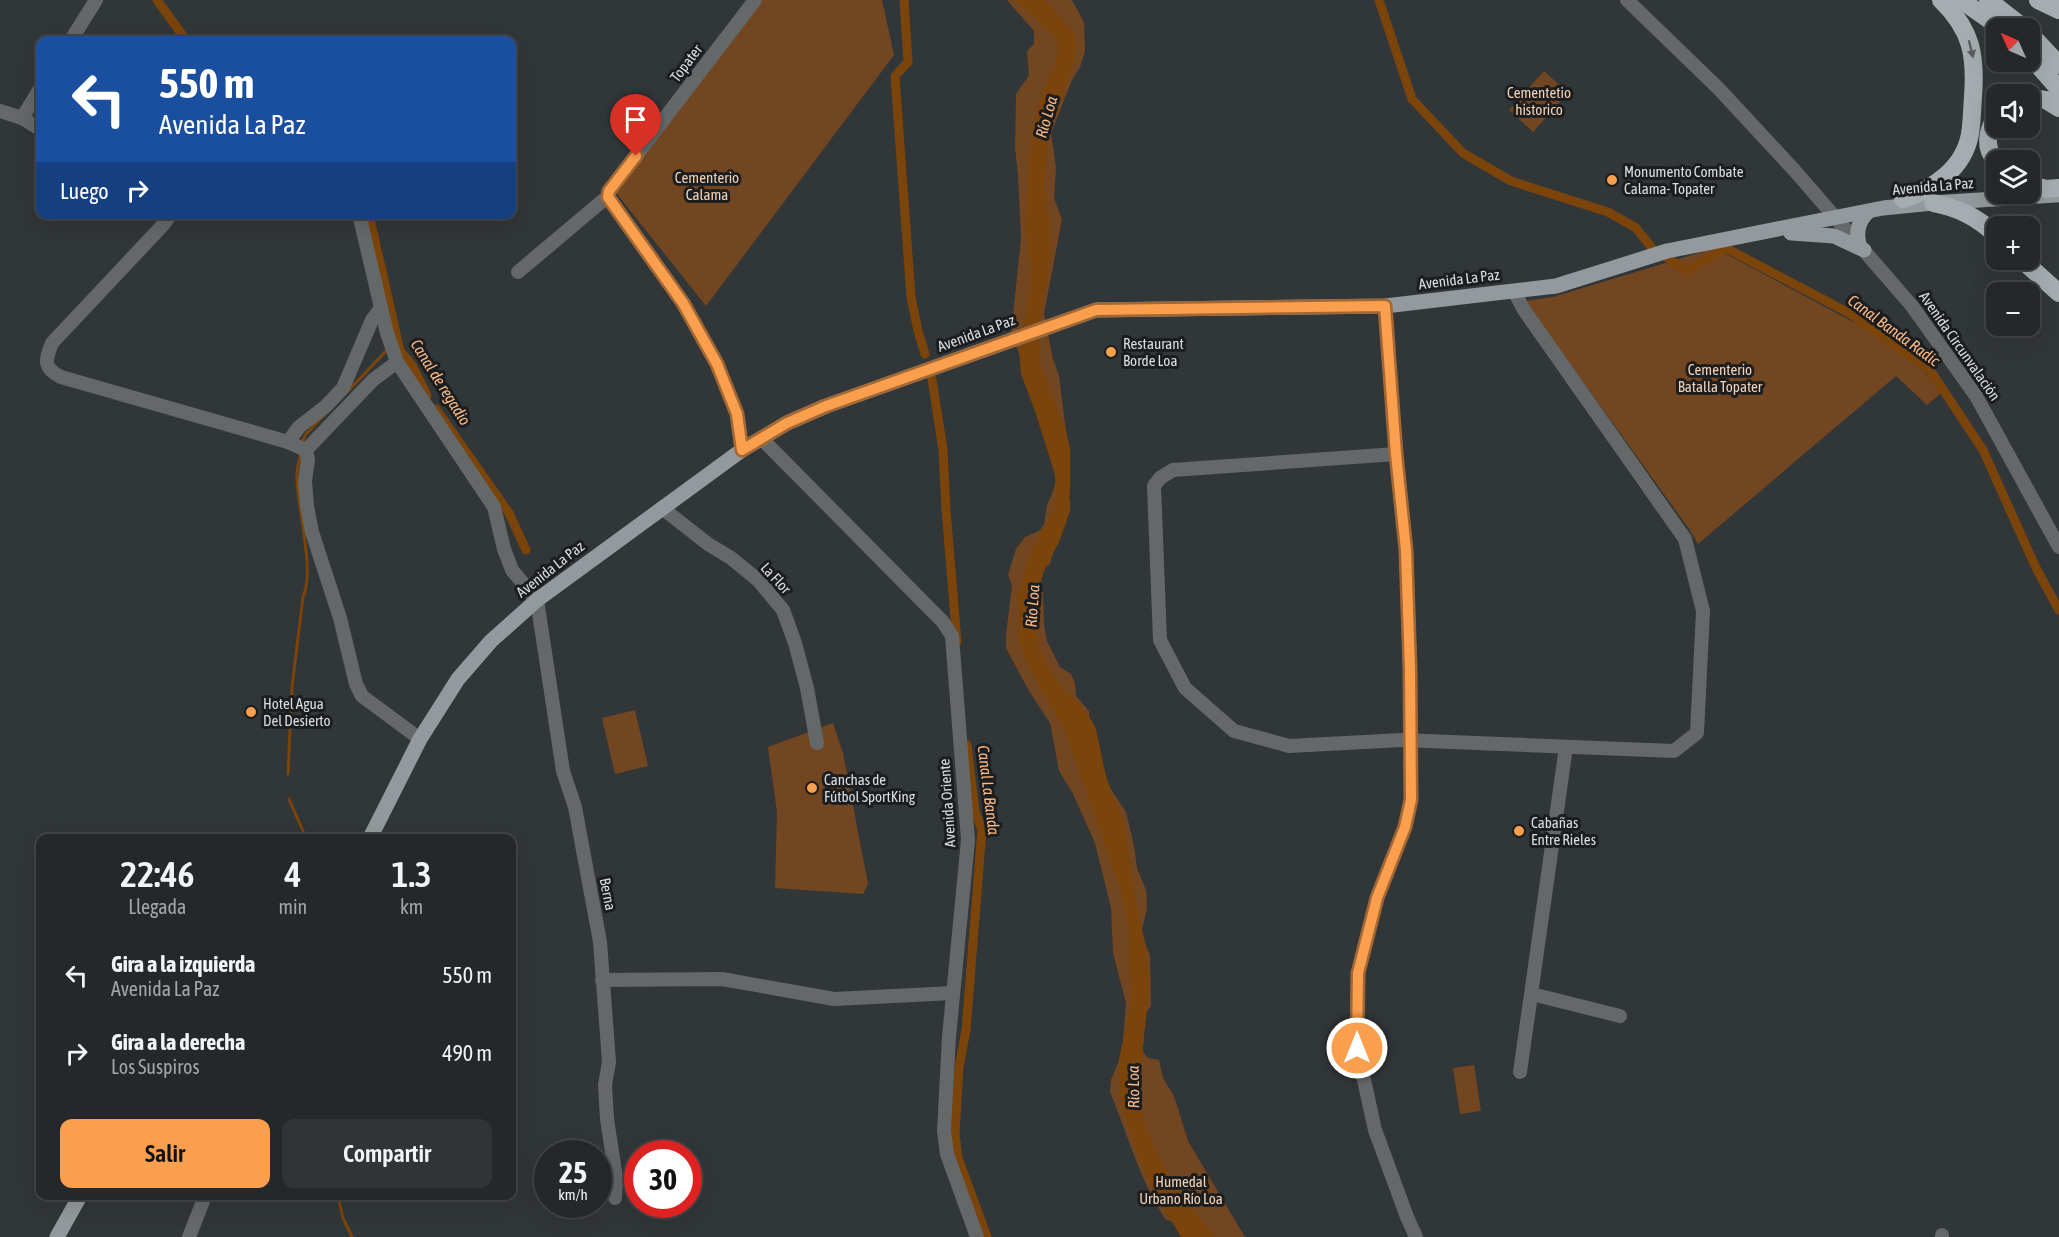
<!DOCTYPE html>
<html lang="es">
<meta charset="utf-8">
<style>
:root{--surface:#25282b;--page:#313437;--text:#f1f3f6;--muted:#a3a6a9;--line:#424447;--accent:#fa9f4e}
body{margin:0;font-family:"Asap Condensed",sans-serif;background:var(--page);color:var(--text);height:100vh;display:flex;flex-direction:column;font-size:22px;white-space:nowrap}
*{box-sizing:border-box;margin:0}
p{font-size:20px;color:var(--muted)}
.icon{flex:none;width:33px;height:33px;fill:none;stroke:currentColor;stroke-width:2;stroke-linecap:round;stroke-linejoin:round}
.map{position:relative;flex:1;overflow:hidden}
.drawer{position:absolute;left:36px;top:834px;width:480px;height:366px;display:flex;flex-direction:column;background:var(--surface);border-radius:12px;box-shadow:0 6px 24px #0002,0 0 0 2px var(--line)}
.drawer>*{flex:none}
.hud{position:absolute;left:36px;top:36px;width:480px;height:183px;border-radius:12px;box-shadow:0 6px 24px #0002,0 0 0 2px var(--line);background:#1a4fa0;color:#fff;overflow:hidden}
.needle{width:39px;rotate:315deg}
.controls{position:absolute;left:1986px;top:18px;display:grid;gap:12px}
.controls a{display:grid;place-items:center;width:54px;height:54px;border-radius:12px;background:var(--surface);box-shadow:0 6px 24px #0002,0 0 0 2px var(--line);font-size:30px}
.speed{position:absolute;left:534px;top:1140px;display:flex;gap:12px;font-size:30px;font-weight:700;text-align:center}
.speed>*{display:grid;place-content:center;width:78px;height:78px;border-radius:50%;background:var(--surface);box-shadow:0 6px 24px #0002,0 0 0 2px var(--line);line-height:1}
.speed small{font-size:15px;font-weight:400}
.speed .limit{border:9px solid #d22;background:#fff;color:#111}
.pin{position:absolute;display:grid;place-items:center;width:51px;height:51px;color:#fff;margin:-62px -26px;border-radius:50% 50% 50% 0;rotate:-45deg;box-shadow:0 0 6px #0007}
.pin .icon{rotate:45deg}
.me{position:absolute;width:66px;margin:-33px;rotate:0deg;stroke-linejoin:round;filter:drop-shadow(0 0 4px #0008)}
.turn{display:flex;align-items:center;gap:21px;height:126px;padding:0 24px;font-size:27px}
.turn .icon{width:78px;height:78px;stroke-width:2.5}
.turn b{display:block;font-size:42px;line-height:51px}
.then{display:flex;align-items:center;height:57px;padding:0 24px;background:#0003;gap:12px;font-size:22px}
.eta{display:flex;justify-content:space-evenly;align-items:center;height:102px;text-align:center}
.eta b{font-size:36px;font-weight:600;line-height:42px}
.button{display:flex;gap:12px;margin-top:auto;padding:12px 24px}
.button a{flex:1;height:69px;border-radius:12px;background:var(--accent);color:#111;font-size:24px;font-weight:600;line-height:69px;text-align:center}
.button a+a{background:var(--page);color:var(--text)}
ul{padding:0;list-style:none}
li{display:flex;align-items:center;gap:18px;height:78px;padding:0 24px}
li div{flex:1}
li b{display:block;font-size:22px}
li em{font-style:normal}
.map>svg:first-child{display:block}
.green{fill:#714621}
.water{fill:#7b440a}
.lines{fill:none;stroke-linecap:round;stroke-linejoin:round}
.stream{stroke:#7b440a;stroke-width:3}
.canal{stroke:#7b440a;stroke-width:9}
.minor{stroke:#656869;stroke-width:14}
.major{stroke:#93999c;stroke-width:15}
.highway{stroke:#a6adb0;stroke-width:18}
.oneway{fill:#5a5e60}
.route-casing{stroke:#a26733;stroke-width:15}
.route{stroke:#fa9f4e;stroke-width:10}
.poi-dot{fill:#fa9f4e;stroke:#1b1d1f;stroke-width:2}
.labels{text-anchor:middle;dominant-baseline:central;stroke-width:6;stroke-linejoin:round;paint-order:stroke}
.street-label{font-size:15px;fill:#dbdee0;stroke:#1b1d1f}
.park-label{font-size:15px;fill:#f3d2b7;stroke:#1b1d1f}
.poi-label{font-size:15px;fill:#dbdee0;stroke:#1b1d1f;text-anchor:start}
.water-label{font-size:16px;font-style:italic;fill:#fcba84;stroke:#1b1d1f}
</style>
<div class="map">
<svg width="2059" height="1237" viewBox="0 0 2059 1237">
<rect width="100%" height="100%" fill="#313639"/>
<g class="green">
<polygon points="761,0 882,0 894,55 706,306 613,189"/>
<path d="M 1007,0 L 1072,0 L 1084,22 L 1085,51 L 1080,67 L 1072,80 L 1051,133 L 1056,167 L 1054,198 L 1062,220 L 1044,313 L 1053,359 L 1059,376 L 1069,454 L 1066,491 L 1070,501 L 1070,512 L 1047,550 L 1052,557 L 1050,564 L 1041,570 L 1038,585 L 1043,593 L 1044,625 L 1047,641 L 1060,667 L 1071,674 L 1075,683 L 1076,696 L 1089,711 L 1090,725 L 1110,788 L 1126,812 L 1134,846 L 1137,868 L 1146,890 L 1147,908 L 1141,934 L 1150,955 L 1151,1006 L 1144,1015 L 1143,1052 L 1148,1058 L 1159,1060 L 1163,1078 L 1174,1096 L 1188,1141 L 1245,1237 L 1189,1237 L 1176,1222 L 1166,1220 C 1140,1181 1128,1135 1110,1092 L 1111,1080 L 1122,1053 L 1126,1003 L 1113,953 L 1111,908 L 1095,843 L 1072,792 L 1059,771 L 1050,723 L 1029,691 L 1006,648 L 1006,635 L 1012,586 L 1008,575 L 1016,549 L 1025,537 L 1039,531 L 1044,525 L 1047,505 L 1052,494 L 1061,464 L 1011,333 L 1021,239 L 1018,174 L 1015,148 L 1016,94 L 1029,75 L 1027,51 L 1034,44 L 1034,31 Z"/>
<polygon points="1544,71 1568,93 1533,132 1509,110"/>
<polygon points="1715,248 1898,346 1944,391 1927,405 1896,376 1698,544 1689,529 1525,301 1553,297"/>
<polygon points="635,710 648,766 615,774 602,718"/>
<polygon points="833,723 843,753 868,884 863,894 775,888 777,812 768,747"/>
<polygon points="1474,1065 1481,1111 1460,1114 1453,1068"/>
</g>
<polygon class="water" points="1015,0 1045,0 1074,33 1076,44 1075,59 1048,137 1044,190 1050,221 1051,255 1040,320 1040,364 1066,431 1070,449 1070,487 1068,517 1059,542 1043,573 1037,598 1036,630 1038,645 1047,665 1064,691 1073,697 1092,721 1096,729 1106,777 1123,822 1138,915 1146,946 1149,990 1140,1074 1140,1106 1147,1131 1163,1165 1180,1195 1215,1237 1181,1237 1153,1190 1140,1160 1121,1103 1119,1059 1131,1004 1129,926 1120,888 1066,733 1027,663 1019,641 1018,595 1031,550 1052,514 1056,499 1055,475 1035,411 1021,374 1019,350 1029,298 1031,274 1026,230 1029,156 1033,127 1041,97 1057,58 1058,48 1056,39 1049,31"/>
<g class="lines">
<g class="stream">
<polyline points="348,391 388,349"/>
<polyline points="302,442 306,434 324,415"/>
<path d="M 288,774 L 292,687 L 303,597 C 315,571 298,511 297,480 C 296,471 299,461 301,452"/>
<polyline points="289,799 306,838"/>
<polyline points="338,1196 343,1218 352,1237"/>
</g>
<g class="canal">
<polyline points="157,0 186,40"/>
<polyline points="904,0 908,62 895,76 911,297 918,331 925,354"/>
<polyline points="1379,0 1412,99 1463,153 1511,181 1608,212 1636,228 1652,248"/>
<polyline points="369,214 400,351 412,365 427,395"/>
<polyline points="1668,258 1686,271 1726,248 1849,313 1930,370 1983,450 2036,568 2059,610"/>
<polyline points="932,379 943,450 946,510 957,642"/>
<polyline points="436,409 509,513 526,550"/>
<polyline points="967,745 975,811 982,830 966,1030 959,1067 955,1134 958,1158 987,1237"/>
</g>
<g class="minor">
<polyline points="1627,0 1719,89 1795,171 1912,306 1976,396 2059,547"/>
<polyline points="71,40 96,0"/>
<polyline points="0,111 22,118 40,129"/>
<polyline points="22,118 40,89"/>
<polyline points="607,197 683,303 717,364 737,414 742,450"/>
<path d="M 171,214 L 162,226 L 52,343 C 45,361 43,368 61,377 L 288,442 L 306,450"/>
<polyline points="359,214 387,333 397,362 494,507 504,549 512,570 537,600 563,771 575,807 600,942 609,1062 605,1085 607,1119 616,1178 615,1198"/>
<polyline points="518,272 607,197 609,191 755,0"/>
<polyline points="1385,306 1396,454 1406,550 1410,669 1411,800 1405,827 1377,898 1358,973 1357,1048 1375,1130 1407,1217 1416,1237"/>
<polyline points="397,362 373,380 306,450 308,459 305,481 307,506 312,532 340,618 356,684 362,696 420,739"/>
<polyline points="761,438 943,622 952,636 968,840 949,1037 944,1131 947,1154 977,1237"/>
<polyline points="288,442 299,427 326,406 343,388 372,320 381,308"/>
<polyline points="1396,454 1173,470 1160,478 1154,486 1160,640 1185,688 1234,731 1289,746 1402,740 1674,751 1697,733 1703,611 1685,539 1524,310 1514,291"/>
<polyline points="662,508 708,544 731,558 758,580 783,610 795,643 807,688 817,743"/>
<polyline points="602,980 722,979 834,999 953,993"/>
<polyline points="1532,994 1620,1016"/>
<polyline points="1520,1072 1566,747"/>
<polyline points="189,1237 205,1196"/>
<polyline points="1942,1237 1942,1235"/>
</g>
<g class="major">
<polyline points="1791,233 1834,236 1864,250"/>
<path d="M 1859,244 C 1856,232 1858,221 1868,212"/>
<polyline points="370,838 420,739 458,679 491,641 537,600 742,450 787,423 826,406 1096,310 1385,306 1556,286 1667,251 1883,208 1933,203 2056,195"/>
<polyline points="57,1237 80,1196"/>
</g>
<g class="highway">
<polyline points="1961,0 2001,28"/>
<polyline points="1988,0 2024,28"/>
<polyline points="2038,0 2059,10"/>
<polyline points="2030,34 2059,65"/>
<polyline points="2030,56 2059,89"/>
<polyline points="2030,98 2046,100 2059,108"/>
<path d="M 1996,117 C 1987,131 1984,148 1996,161"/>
<polyline points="2030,184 2046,189 2059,188"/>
<path d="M 1903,199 C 1934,189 1964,168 1970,134 C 1972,122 1972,110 1973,97 C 1976,56 1972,30 1941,0"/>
<path d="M 1933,203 C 1959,208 1977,217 1996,235"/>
<polyline points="2022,260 2059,293"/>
</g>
</g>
<defs><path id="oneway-solid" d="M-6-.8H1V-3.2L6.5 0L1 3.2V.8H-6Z" transform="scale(1.5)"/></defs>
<use class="oneway" href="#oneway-solid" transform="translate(1971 49) rotate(76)"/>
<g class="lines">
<g class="route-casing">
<polyline id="route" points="636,156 609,191 608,197 683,303 717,364 737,414 742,450 787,423 826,406 1096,310 1385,306 1396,454 1406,550 1410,669 1411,800 1405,827 1377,898 1358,973 1357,1048"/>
</g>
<use href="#route" class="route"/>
</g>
<g class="poi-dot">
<circle cx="1612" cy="180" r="6"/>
<circle cx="1111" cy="352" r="6"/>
<circle cx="251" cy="712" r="6"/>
<circle cx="812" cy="788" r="6"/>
<circle cx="1519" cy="831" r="6"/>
</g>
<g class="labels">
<g class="street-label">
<text transform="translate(686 63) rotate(-53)">Topater</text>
<text transform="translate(1933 186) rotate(-5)">Avenida La Paz</text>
<text transform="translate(1459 279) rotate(-7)">Avenida La Paz</text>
<text transform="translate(976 333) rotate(-20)">Avenida La Paz</text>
<text transform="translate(1960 346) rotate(55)">Avenida Circunvalación</text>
<text transform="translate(550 569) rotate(-38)">Avenida La Paz</text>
<text transform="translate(776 578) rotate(47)">La Flor</text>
<text transform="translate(947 803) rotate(-94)">Avenida Oriente</text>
<text transform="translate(608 894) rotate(79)">Berna</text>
</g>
<g class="park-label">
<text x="1539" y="92">Cementetio<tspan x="1539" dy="17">historico</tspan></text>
<text x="707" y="177">Cementerio<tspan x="707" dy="17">Calama</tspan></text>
<text x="1720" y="369">Cementerio<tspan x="1720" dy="17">Batalla Topater</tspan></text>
<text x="1181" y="1181">Humedal<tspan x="1181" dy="17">Urbano Río Loa</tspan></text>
</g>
<g class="poi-label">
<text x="1624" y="171">Monumento Combate<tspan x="1624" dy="17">Calama- Topater</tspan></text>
<text x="1123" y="343">Restaurant<tspan x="1123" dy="17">Borde Loa</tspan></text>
<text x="263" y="703">Hotel Agua<tspan x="263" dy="17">Del Desierto</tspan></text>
<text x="824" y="779">Canchas de<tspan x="824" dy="17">Fútbol SportKing</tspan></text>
<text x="1531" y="822">Cabañas<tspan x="1531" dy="17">Entre Rieles</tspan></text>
</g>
<g class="water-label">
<text transform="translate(1046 117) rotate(-74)">Río Loa</text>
<text transform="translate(1894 330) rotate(36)">Canal Banda Radic</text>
<text transform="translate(441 382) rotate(58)">Canal de regadio</text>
<text transform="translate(1032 606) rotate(-86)">Río Loa</text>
<text transform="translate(989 790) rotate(83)">Canal La Banda</text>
<text transform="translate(1133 1087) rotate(-91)">Río Loa</text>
</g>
</g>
</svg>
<div class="controls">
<a><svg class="needle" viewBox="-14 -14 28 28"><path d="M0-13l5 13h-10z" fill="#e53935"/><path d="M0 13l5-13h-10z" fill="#a3a6a9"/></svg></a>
<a><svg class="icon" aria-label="sound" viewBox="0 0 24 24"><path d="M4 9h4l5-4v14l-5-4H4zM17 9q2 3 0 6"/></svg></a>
<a><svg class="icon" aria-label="layers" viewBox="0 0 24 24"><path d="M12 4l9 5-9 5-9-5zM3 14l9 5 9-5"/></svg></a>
<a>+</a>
<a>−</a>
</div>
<div class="speed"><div>25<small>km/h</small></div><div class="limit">30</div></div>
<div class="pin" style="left:636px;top:156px;background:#d93025"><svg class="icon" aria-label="arrive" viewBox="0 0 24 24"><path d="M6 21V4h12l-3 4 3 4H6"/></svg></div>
<svg class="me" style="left:1357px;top:1048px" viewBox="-20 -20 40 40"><circle r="17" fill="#fa9f4e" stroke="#fff" stroke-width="3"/><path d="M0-11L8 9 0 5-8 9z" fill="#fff"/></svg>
<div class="hud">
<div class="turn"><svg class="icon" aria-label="left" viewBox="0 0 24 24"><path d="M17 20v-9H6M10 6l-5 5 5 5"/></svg><div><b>550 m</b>Avenida La Paz</div></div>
<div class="then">Luego<svg class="icon" aria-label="right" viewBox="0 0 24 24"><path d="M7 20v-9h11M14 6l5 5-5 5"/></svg></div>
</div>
<section class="drawer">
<div class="eta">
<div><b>22:46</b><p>Llegada</p></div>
<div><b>4</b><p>min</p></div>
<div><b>1.3</b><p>km</p></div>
</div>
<ul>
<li><svg class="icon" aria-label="left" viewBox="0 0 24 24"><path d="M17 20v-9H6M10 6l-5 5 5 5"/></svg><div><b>Gira a la izquierda</b><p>Avenida La Paz</p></div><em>550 m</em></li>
<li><svg class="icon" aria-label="right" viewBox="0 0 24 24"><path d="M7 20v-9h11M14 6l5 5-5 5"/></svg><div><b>Gira a la derecha</b><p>Los Suspiros</p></div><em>490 m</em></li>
</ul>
<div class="button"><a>Salir</a><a>Compartir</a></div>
</section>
</div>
